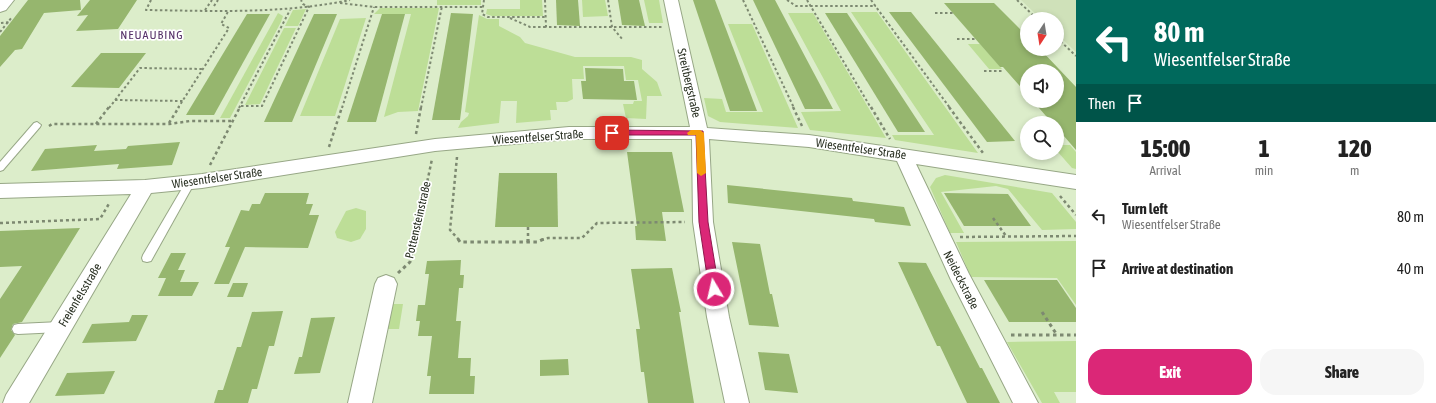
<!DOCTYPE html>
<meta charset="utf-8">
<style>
:root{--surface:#fff;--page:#f6f6f6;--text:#222;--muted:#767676;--accent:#db2777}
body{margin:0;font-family:"Asap Condensed",sans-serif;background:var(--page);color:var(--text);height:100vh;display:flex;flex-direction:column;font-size:15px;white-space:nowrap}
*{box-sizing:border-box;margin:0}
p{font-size:13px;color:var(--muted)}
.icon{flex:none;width:22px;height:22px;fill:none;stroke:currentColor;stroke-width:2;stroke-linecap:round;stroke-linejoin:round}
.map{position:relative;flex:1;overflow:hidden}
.panel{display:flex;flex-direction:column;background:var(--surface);width:360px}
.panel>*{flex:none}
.banner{background:#00695c;color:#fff;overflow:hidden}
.needle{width:26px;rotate:192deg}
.controls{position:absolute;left:1020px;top:12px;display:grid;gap:8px}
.controls a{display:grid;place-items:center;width:44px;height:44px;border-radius:50%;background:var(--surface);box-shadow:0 2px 6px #0003;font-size:20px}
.pin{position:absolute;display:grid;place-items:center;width:34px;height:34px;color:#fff;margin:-17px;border-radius:8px;box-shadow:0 2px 6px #0006}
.me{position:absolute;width:44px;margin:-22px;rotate:351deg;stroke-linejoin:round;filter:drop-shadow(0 0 3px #0008)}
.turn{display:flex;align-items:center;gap:14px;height:84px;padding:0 12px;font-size:18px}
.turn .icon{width:52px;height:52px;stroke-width:2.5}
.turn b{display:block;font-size:28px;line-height:34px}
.then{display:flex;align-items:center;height:38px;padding:0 12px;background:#0003;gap:8px;font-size:15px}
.eta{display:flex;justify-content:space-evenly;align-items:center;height:68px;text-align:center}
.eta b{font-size:24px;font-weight:800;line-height:28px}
.primary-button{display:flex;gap:8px;margin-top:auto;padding:8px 12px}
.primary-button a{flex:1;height:46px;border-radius:16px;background:var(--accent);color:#fff;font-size:16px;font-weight:800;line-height:46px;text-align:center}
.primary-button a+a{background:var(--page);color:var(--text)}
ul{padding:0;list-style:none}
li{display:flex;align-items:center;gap:12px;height:52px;padding:0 12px}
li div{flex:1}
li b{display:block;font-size:15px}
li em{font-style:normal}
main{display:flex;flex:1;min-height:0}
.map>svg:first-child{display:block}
.built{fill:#cfe1b9}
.green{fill:#bdde97}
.building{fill:#96b66e}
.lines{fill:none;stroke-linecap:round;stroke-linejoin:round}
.lane-casing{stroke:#97a786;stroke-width:2}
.street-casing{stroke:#97a786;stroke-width:2}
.secondary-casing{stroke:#97a786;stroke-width:2}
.path-far2{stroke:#7d8971;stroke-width:2;stroke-dasharray:2.5 2.5;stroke-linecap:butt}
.path-far1{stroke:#7d8971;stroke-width:2.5;stroke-dasharray:3 3;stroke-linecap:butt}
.path{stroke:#7d8971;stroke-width:3;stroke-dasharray:3.5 3.5;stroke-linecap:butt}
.lane{fill:#fff;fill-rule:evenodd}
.street{fill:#fff;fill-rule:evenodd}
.secondary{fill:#fff;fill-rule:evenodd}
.route{fill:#db2777;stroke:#8e194d}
.slow{fill:#f59e0b}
.labels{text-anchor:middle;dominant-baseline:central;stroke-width:3.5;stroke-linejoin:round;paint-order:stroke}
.far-quarter-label{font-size:12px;letter-spacing:1px;fill:#553068;stroke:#fff}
.street-label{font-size:12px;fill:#2a3123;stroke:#fff}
</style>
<main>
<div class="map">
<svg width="1076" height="403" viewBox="0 0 1076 403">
<rect width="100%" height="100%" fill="#dcedca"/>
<polygon class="built" points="1021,0 1076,0 1076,52 1057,34 1057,19 1041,19"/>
<g class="green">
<rect x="437" y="0" width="44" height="5"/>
<polygon points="520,0 542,0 543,16 492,16 486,14 487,9 520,9"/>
<polygon points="582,0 605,0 608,16 583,17"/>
<polygon points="644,0 659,0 663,23 649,23"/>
<polygon points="380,8 439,8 418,111 398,112 384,117 411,14 374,14"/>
<polygon points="306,9 298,26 285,26 293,10"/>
<polygon points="851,12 877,12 978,153 895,140 892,135 934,135"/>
<polygon points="278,13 283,16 281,22 230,118 220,118"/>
<polygon points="788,13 813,13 886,138 810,130 801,112 841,111"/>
<polygon points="479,15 487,19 499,19 499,26 520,37 525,43 575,57 631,57 642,60 642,69 657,82 662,96 647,96 646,119 626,118 623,104 633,104 634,101 642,101 638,80 626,80 624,66 583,66 584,79 572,79 573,99 567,102 556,102 557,110 550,110 551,120 516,123 517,101 501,101 499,123 458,128 461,122 468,116 469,113 465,112"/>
<polygon points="366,18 335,116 300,116 340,19"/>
<polygon points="728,24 752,24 798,128 720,122 708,116 704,98 722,99 726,112 763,112"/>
<polygon points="284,28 296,28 260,104 245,105"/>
<polygon points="968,44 980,44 1002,69 989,69"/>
<polygon points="1057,145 1070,145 1076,152 1076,169 1072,168 1057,151"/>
<polygon points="945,175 1052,193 1076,222 1076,229 1042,230 1008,189 996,186 941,192 964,233 950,233 930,187 936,178"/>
<polygon points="356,208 366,211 366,229 360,239 351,242 337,238 335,232 346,211"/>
<polygon points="1076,241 1076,305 1057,278 971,277 956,242"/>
<polygon points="386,304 403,304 399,329 381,329"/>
<polygon points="1076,341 1076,392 1054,392 1060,403 1042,403 1007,342"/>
</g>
<g class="building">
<polygon points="28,0 80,0 81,10 44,13 22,49 15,50 0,67 0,36"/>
<polygon points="90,0 137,0 118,29 76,31 88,15 77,16"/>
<polygon points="556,0 578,0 580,26 557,25"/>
<polygon points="618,0 639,0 645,26 622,25"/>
<polygon points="693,0 715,0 757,111 730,111"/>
<polygon points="753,0 775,0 833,109 805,109"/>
<polygon points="944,3 994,3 1027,36 1027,49 1040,49 1076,87 1076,150 1057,128 1057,123 1052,123 1033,101 1057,101 1057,71 1027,71 1027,94 1003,67 1000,67"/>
<polygon points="889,12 911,12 1015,141 987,142"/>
<polygon points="451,13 473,14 460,120 432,120"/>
<polygon points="825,13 847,13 925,132 898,132"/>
<polygon points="247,14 270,14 214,115 186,115"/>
<polygon points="314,14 337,14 292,122 264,122"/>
<polygon points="382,14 405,14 376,122 347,122"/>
<polygon points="101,53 146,53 119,88 71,87"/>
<polygon points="585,68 623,69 624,81 634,81 637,100 583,99 581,81 586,81"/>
<polygon points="180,142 172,165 117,169 119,164 31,171 45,149 97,145 94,151 126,149 128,146"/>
<polygon points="627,152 672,152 684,212 662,212 666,241 636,240 635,226 637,226"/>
<polygon points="499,173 557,173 558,227 495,227"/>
<polygon points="727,185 852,198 853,201 904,207 911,226 875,222 874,219 728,203"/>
<polygon points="265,193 309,193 306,204 313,204 309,215 319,215 308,248 245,247 229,284 214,284 230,247 225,247 241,210 249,211 252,204 260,204"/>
<polygon points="944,193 1008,194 1031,226 964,226"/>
<polygon points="80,228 22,322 13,324 11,330 15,335 0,358 0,299 22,266 0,267 0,231"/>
<polygon points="732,242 760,244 770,294 772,294 779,327 749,325"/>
<polygon points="171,253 186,253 178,270 185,270 180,282 199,282 192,296 158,296 166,278 158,278"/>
<polygon points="461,260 460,275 464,275 463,288 459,288 456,321 461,321 458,358 471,358 470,376 475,376 474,394 429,394 431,376 427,376 432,336 418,336 420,321 416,321 418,305 425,305 429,274 425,274 427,261"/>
<polygon points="898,262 926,263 980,368 982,368 1000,403 967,403 940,346 937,346"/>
<polygon points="672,268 681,312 679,312 694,403 648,403 644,372 641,372 636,329 640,329 631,269"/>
<polygon points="984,280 1057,280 1076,308 1076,322 1009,322"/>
<polygon points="233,283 248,283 243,297 227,297"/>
<polygon points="283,311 274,346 269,346 257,389 252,389 248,403 214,403 218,390 223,390 237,347 241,347 252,312"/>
<polygon points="132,315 148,315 136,341 82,343 92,324 129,322"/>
<polygon points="335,317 320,373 294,374 299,357 302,357 311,318"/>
<polygon points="758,352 789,354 798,393 765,390"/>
<polygon points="568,359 569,375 540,376 540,360"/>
<polygon points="115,371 104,394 55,396 67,373"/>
</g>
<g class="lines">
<g class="lane-casing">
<g id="lane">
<polygon points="37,122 41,125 40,127 3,170 0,171 0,162 34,123"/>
<polygon points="190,178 195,182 151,261 147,262 143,261 142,258 143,255 187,180"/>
<polygon points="60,322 64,323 66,327 64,331 60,332 18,334 14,333 12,329 14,325 18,324"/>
</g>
</g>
<g class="street-casing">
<g id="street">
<polygon points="664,0 678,0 707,128 809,135 1076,175 1076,189 916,164 969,274 1038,403 1013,403 951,280 897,161 809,147 709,139 713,222 729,317 749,403 725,403 707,317 693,222 692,139 569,139 435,151 202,188 151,193 29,403 3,403 6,395 131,194 0,198 0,184 145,180 202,174 435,139 569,127 690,127"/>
<polygon points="386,275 394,278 397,284 372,403 348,403 375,284 378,278"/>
</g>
</g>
<g class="secondary-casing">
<polygon id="secondary" points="0,0 14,0 6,10 0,12"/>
</g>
<g class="path-far2">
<path d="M 151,0 L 146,10 C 215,11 282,14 350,0"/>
<polyline points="484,0 482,14 488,17 546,17"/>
<polyline points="545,0 546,27 662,27"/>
<polyline points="608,0 612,27 623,40"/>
<polyline points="743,0 794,108"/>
<polyline points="787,0 796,6 876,6"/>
<polyline points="807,0 871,108"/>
<polyline points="871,0 950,108"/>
<polyline points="1017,0 1037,19"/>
<polyline points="340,3 374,7 483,7"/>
<polyline points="214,6 218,0"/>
<polyline points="205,10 212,0"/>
<polyline points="935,13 953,13"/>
<polyline points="510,18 530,27 546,27"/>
<polyline points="1,23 11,22"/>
<polyline points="0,32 12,17"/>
<polyline points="1057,38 1076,56"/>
<polyline points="957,39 976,39"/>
<polyline points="984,71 1004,71"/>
<polyline points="115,100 183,101"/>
<polyline points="241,106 262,106 309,7 303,4 301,0"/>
<polyline points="109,108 140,68 203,69"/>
<polyline points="178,108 229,28 221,24 229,10"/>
<polyline points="239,108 290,10"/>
<polyline points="342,108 374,7"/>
<polyline points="421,108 442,6"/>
</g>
<g class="path-far1">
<polyline points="793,107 802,126"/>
<polyline points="871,107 890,139"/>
<polyline points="949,107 983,153"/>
<polyline points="169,123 179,107"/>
<polyline points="96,124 109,107"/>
<polyline points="49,126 52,124 169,124 190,121 233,121"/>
<polyline points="416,134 421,107"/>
<polyline points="329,147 342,107"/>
<polyline points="457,157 450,230 459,240"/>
<polyline points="210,165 240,107"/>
<polyline points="1060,196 1076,215"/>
<polyline points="993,218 1006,236"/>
<polyline points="0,223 100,219 110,202"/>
<polyline points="528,227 528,240"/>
<polyline points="960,237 1076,236"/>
<polyline points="415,240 432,159"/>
<polyline points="541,240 548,238 582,238 597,223 685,222"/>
</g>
<g class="path">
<polyline points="458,239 460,242 537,242 544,239"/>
<polyline points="528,239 528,242"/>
<polyline points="398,273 410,262 415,239"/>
<polyline points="1042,312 1057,335"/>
<polyline points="1011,335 1076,335"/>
</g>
<use href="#lane" class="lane"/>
<use href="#street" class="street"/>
<use href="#secondary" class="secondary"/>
</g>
<polygon class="route" points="612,130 703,131 708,222 719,289 717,292 714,294 710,292 709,289 699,222 696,135 610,135 608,133"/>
<polygon class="slow" points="691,130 700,130 704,133 706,173 701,176 697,173 696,135 688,135 687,133"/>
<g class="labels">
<g class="far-quarter-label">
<text x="152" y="35">NEUAUBING</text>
</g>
<g class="street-label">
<text transform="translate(689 83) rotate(77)">Streitbergstraße</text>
<text transform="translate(538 137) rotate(-4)">Wiesentfelser Straße</text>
<text transform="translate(861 149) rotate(8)">Wiesentfelser Straße</text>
<text transform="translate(217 178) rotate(-8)">Wiesentfelser Straße</text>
<text transform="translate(418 220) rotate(-77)">Pottensteinstraße</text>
<text transform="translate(961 280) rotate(63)">Neideckstraße</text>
<text transform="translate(80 295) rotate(-59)">Freienfelsstraße</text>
</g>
</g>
</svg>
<div class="controls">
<a><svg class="needle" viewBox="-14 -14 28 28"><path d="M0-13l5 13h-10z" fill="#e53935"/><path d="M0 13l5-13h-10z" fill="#767676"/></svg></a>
<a><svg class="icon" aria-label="sound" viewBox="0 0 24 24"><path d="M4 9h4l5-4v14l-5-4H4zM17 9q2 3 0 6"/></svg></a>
<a><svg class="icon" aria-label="search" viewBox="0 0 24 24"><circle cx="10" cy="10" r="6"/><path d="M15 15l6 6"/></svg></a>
</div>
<div class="pin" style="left:612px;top:133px;background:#d93025"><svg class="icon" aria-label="arrive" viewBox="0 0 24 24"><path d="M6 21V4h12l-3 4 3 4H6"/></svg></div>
<svg class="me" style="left:714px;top:289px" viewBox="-20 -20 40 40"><circle r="17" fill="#db2777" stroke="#fff" stroke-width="3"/><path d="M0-11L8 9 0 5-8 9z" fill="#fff"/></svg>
</div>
<section class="panel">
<div class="banner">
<div class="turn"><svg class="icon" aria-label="left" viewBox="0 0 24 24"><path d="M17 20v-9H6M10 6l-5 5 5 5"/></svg><div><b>80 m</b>Wiesentfelser Straße</div></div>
<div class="then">Then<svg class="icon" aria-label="arrive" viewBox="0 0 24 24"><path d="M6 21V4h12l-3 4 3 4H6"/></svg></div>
</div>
<div class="eta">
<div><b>15:00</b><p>Arrival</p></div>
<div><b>1</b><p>min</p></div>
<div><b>120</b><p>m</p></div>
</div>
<ul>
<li><svg class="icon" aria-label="left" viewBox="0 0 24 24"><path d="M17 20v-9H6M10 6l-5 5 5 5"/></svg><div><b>Turn left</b><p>Wiesentfelser Straße</p></div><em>80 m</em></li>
<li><svg class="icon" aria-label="arrive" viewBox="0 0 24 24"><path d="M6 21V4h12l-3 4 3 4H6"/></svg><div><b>Arrive at destination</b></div><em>40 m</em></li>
</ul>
<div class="primary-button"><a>Exit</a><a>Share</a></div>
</section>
</main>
